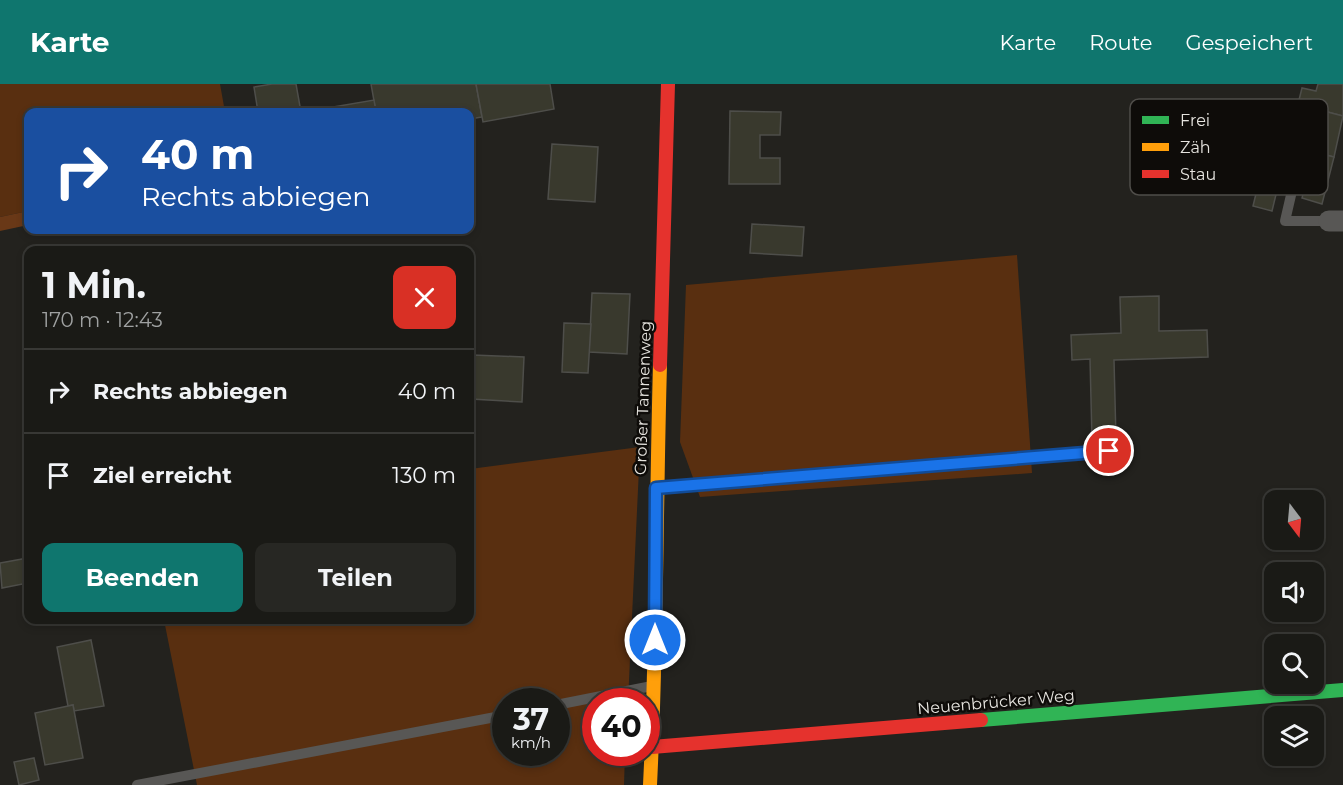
<!DOCTYPE html>
<html lang="de">
<meta charset="utf-8">
<style>
:root{--surface:#1a1a16;--page:#272723;--text:#f1f3f6;--muted:#9fa1a1;--line:#383835;--accent:#0f766e}
body{margin:0;font-family:Montserrat,sans-serif;background:var(--page);color:var(--text);height:100vh;display:flex;flex-direction:column;font-size:22px;white-space:nowrap}
*{box-sizing:border-box;margin:0}
p{font-size:20px;color:var(--muted)}
.icon{flex:none;width:33px;height:33px;fill:none;stroke:currentColor;stroke-width:2;stroke-linecap:round;stroke-linejoin:round}
.map{position:relative;flex:1;overflow:hidden}
.details{position:absolute;left:24px;top:162px;width:450px;height:378px;display:flex;flex-direction:column;background:var(--surface);border-radius:12px;box-shadow:0 3px 9px #0003,0 0 0 2px var(--line)}
.details>*{flex:none}
.hud{position:absolute;left:24px;top:24px;width:450px;height:126px;border-radius:12px;box-shadow:0 3px 9px #0003,0 0 0 2px var(--line);background:#1a4fa0;color:#fff;overflow:hidden}
.needle{width:39px;rotate:164deg}
.tools{position:absolute;left:1264px;top:406px;display:grid;gap:12px}
.tools a{display:grid;place-items:center;width:60px;height:60px;border-radius:12px;background:var(--surface);box-shadow:0 3px 9px #0003,0 0 0 2px var(--line);font-size:30px}
.speed{position:absolute;left:492px;top:604px;display:flex;gap:12px;font-size:30px;font-weight:700;text-align:center}
.speed>*{display:grid;place-content:center;width:78px;height:78px;border-radius:50%;background:var(--surface);box-shadow:0 3px 9px #0003,0 0 0 2px var(--line);line-height:1}
.speed small{font-size:15px;font-weight:400}
.speed .limit{border:9px solid #d22;background:#fff;color:#111}
.pin{position:absolute;display:grid;place-items:center;width:51px;height:51px;color:#fff;margin:-26px;border:3px solid #fff;border-radius:50%;box-shadow:0 2px 6px #0007}
.me{position:absolute;width:66px;margin:-33px;rotate:0deg;stroke-linejoin:round;filter:drop-shadow(0 0 4px #0008)}
.turn{display:flex;align-items:center;gap:21px;height:126px;padding:0 18px;font-size:27px}
.turn .icon{width:78px;height:78px;stroke-width:2.5}
.turn b{display:block;font-size:42px;line-height:51px}
.round{display:grid;place-items:center;flex:none;width:63px;height:63px;border-radius:12px;background:var(--page)}
.head{display:flex;align-items:center;justify-content:space-between;height:102px;padding:0 18px}
h1{font-size:36px;font-weight:700;line-height:45px}
.primary-button{display:flex;gap:12px;margin-top:auto;padding:12px 18px}
.primary-button a{flex:1;height:69px;border-radius:12px;background:var(--accent);color:#fff;font-size:24px;font-weight:700;line-height:69px;text-align:center}
.primary-button a+a{background:var(--page);color:var(--text)}
ul{padding:0;list-style:none}
li{display:flex;align-items:center;gap:18px;height:84px;padding:0 18px;border-top:2px solid var(--line)}
li div{flex:1}
li b{display:block;font-size:22px}
li em{font-style:normal}
header{display:flex;align-items:center;gap:36px;box-sizing:border-box;height:84px;padding:0 30px;background:var(--accent);color:#fff}
header strong{font-size:28px}
nav{display:flex;gap:33px;margin-inline-start:auto;font-size:21px}
.map>svg:first-child{display:block}
.green{fill:#592f10;fill-rule:evenodd}
.forest{fill:#693817}
.building{fill:#39392d;stroke:#4e4e4a;stroke-width:1.5}
.lines{fill:none;stroke-linecap:round;stroke-linejoin:round}
.lane{stroke:#585755;stroke-width:10}
.street{stroke:#585755;stroke-width:21}
.fast{stroke:#30b455;stroke-width:14}
.slow{stroke:#ff9f0a;stroke-width:14}
.jam{stroke:#e5322d;stroke-width:14}
.route-casing{stroke:#114b97;stroke-width:15}
.route{stroke:#1a73e8;stroke-width:10}
.labels{text-anchor:middle;dominant-baseline:central;stroke-width:5;stroke-linejoin:round;paint-order:stroke}
.street-label{font-size:16px;fill:#e6e4df;stroke:#0e0c09}
.key{fill:#0e0c09;stroke:#4f4d49;stroke-width:1.5}
.key-label{font-size:16px;fill:#e6e4df}
</style>
<header>
<strong>Karte</strong>
<nav><a>Karte</a><a>Route</a><a>Gespeichert</a></nav>
</header>
<div class="map">
<svg width="1343" height="701" viewBox="0 0 1343 701">
<rect width="100%" height="100%" fill="#23221e"/>
<g class="green">
<polygon points="0,0 220,0 225,28 28,28 28,127 0,133"/>
<polygon points="1017,171 1032,389 700,413 680,358 686,201"/>
<path d="M 640,363 L 628,618 L 596,618 L 596,669 L 625,669 L 624,701 L 197,701 L 164,536 L 470,536 L 470,385 ZM 506,618 L 556,618 L 556,669 L 506,669 Z"/>
</g>
<polygon class="forest" points="28,127 28,141 0,147 0,133"/>
<g class="building">
<polygon points="272,0 296,0 301,28 258,28 254,3"/>
<polygon points="371,0 476,0 482,33 470,35 470,28 376,28"/>
<polygon points="476,0 550,0 554,25 483,38"/>
<polygon points="1318,0 1343,0 1343,32 1298,20 1302,4 1316,7"/>
<polygon points="374,16 376,28 322,28 322,25"/>
<polygon points="1312,24 1343,32 1334,73 1288,61 1292,46 1306,49"/>
<polygon points="730,27 781,28 780,51 760,51 760,74 780,74 780,100 729,100"/>
<polygon points="1269,57 1288,61 1272,127 1253,122"/>
<polygon points="552,60 598,63 595,118 548,115"/>
<polygon points="1314,68 1334,73 1322,120 1302,114"/>
<polygon points="752,140 804,143 802,172 750,169"/>
<polygon points="592,209 630,210 627,270 589,268"/>
<polygon points="1159,212 1159,247 1207,246 1208,273 1114,276 1116,355 1092,356 1090,275 1072,276 1071,251 1121,249 1120,213"/>
<polygon points="564,239 591,240 588,289 562,288"/>
<polygon points="473,271 524,273 522,318 471,315"/>
<polygon points="28,474 28,499 2,504 0,479"/>
<polygon points="91,556 104,622 74,627 73,621 68,622 57,563"/>
<polygon points="73,621 83,674 45,681 35,629"/>
<polygon points="34,674 39,696 19,701 14,678"/>
</g>
<g class="lines">
<g class="lane">
<polyline points="1301,68 1285,137 1329,137"/>
<polyline points="657,404 1109,367"/>
<polyline points="556,621 652,602"/>
<polyline points="137,701 506,631"/>
</g>
<polyline class="street" points="1329,137 1343,137"/>
<polyline class="fast" points="981,636 1343,606"/>
<path class="slow" d="M 650,701 C 657,561 656,421 660,281"/>
<g class="jam">
<polyline points="660,281 668,0"/>
<polyline points="652,663 981,636"/>
</g>
</g>
<g class="lines">
<g class="route-casing">
<polyline id="route" points="655,556 656,404 1109,367"/>
</g>
<use href="#route" class="route"/>
</g>
<g class="labels">
<g class="street-label">
<text transform="translate(643 314) rotate(-88)">Großer Tannenweg</text>
<text transform="translate(996 618) rotate(-5)">Neuenbrücker Weg</text>
</g>
</g>
<rect x="1130" y="15" width="198" height="96" rx="9" class="key"/>
<rect x="1142" y="32" width="27" height="8" fill="#30b455"/>
<rect x="1142" y="59" width="27" height="8" fill="#ff9f0a"/>
<rect x="1142" y="86" width="27" height="8" fill="#e5322d"/>
<g class="key-label">
<text x="1180" y="42">Frei</text>
<text x="1180" y="69">Zäh</text>
<text x="1180" y="96">Stau</text>
</g>
</svg>
<div class="tools">
<a><svg class="needle" viewBox="-14 -14 28 28"><path d="M0-13l5 13h-10z" fill="#e53935"/><path d="M0 13l5-13h-10z" fill="#9fa1a1"/></svg></a>
<a><svg class="icon" aria-label="sound" viewBox="0 0 24 24"><path d="M4 9h4l5-4v14l-5-4H4zM17 9q2 3 0 6"/></svg></a>
<a><svg class="icon" aria-label="search" viewBox="0 0 24 24"><circle cx="10" cy="10" r="6"/><path d="M15 15l6 6"/></svg></a>
<a><svg class="icon" aria-label="layers" viewBox="0 0 24 24"><path d="M12 4l9 5-9 5-9-5zM3 14l9 5 9-5"/></svg></a>
</div>
<div class="speed"><div>37<small>km/h</small></div><div class="limit">40</div></div>
<div class="pin" style="left:1109px;top:367px;background:#d93025"><svg class="icon" aria-label="arrive" viewBox="0 0 24 24"><path d="M6 21V4h12l-3 4 3 4H6"/></svg></div>
<svg class="me" style="left:655px;top:556px" viewBox="-20 -20 40 40"><circle r="17" fill="#1a73e8" stroke="#fff" stroke-width="3"/><path d="M0-11L8 9 0 5-8 9z" fill="#fff"/></svg>
<div class="hud">
<div class="turn"><svg class="icon" aria-label="right" viewBox="0 0 24 24"><path d="M7 20v-9h11M14 6l5 5-5 5"/></svg><div><b>40 m</b>Rechts abbiegen</div></div>
</div>
<section class="details">
<div class="head"><div><h1>1 Min.</h1><p>170 m · 12:43</p></div><a class="round" style="background:#d93025;color:#fff"><svg class="icon" aria-label="close" viewBox="0 0 24 24"><path d="M6 6l12 12M18 6L6 18"/></svg></a></div>
<ul>
<li><svg class="icon" aria-label="right" viewBox="0 0 24 24"><path d="M7 20v-9h11M14 6l5 5-5 5"/></svg><div><b>Rechts abbiegen</b></div><em>40 m</em></li>
<li><svg class="icon" aria-label="arrive" viewBox="0 0 24 24"><path d="M6 21V4h12l-3 4 3 4H6"/></svg><div><b>Ziel erreicht</b></div><em>130 m</em></li>
</ul>
<div class="primary-button"><a>Beenden</a><a>Teilen</a></div>
</section>
</div>
